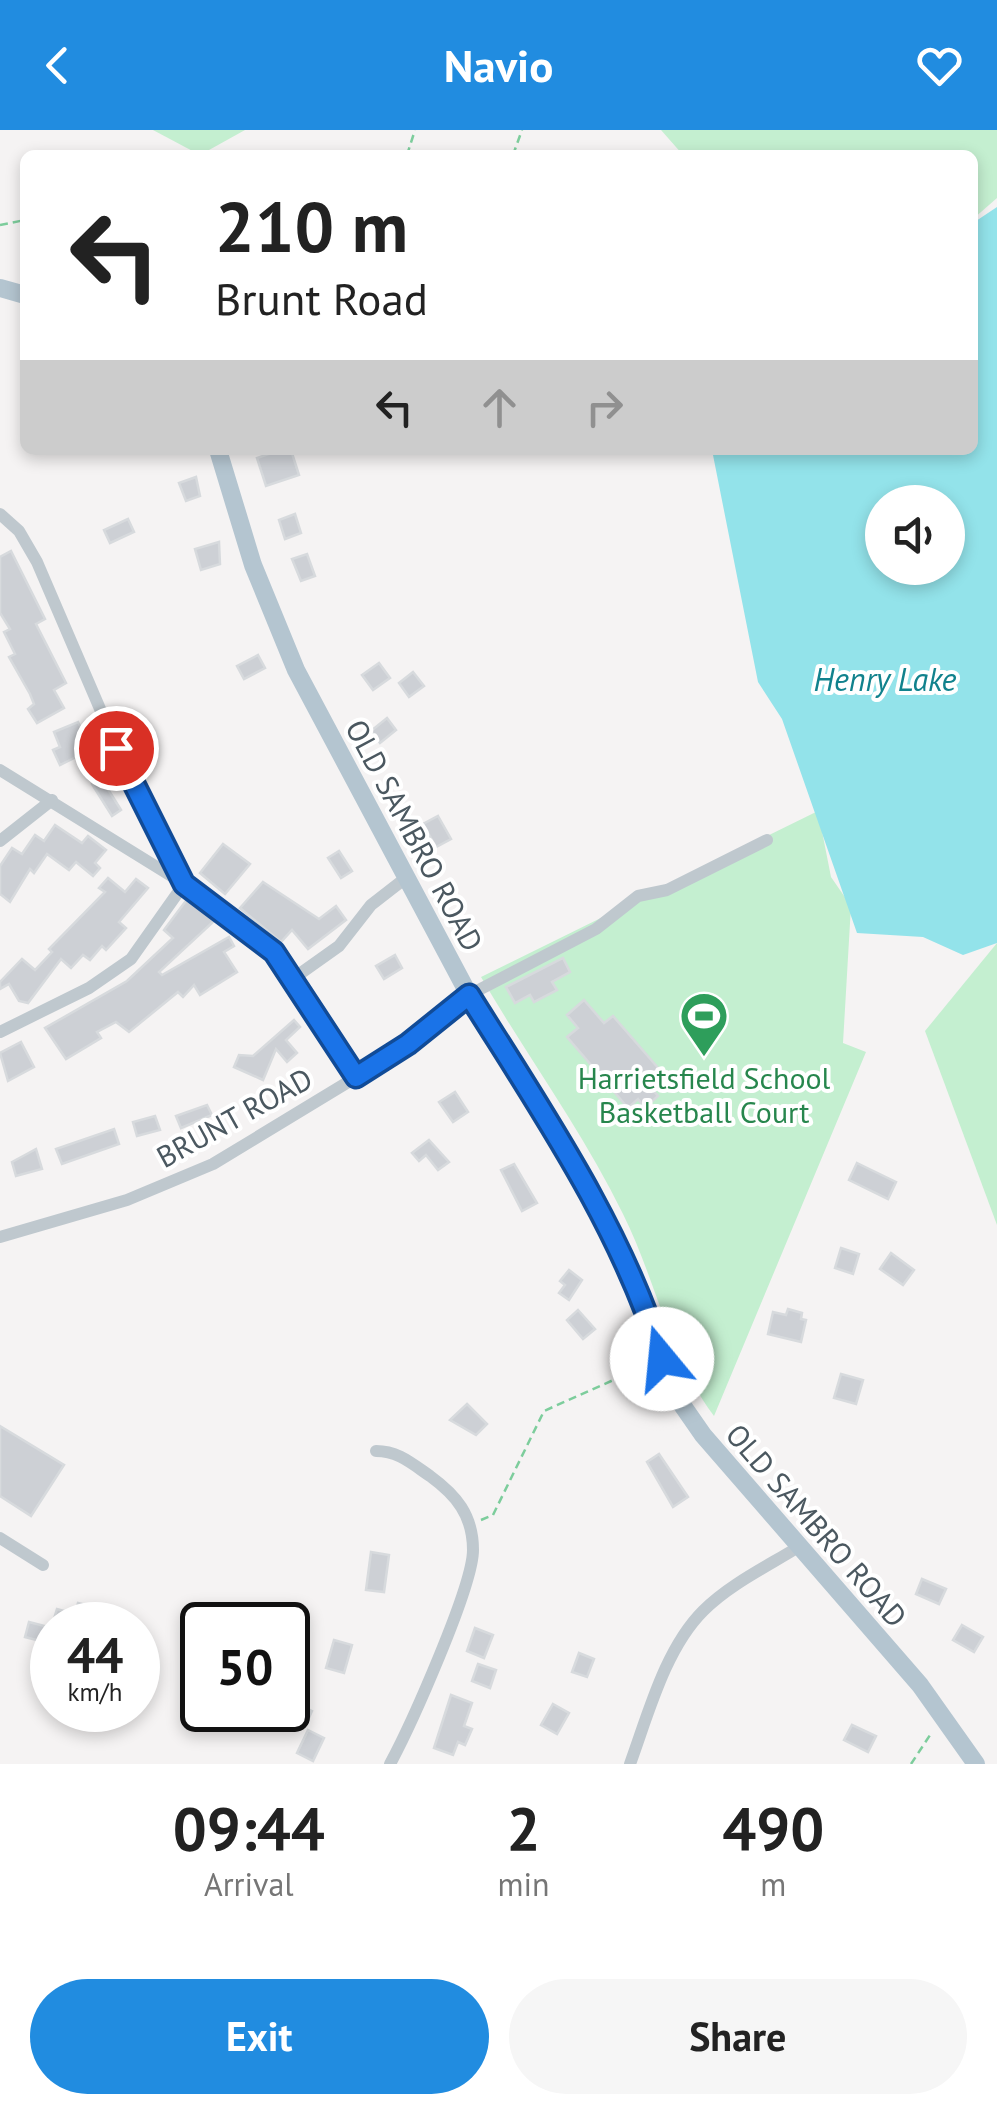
<!DOCTYPE html>
<style>
:root{--surface:#fff;--page:#f6f6f6;--text:#222;--muted:#767676;--accent:#218ce0}
body{margin:0;font-family:"PT Sans",sans-serif;background:var(--page);color:var(--text);height:100vh;display:flex;flex-direction:column;font-size:38px;white-space:nowrap}
*{box-sizing:border-box;margin:0}
p{font-size:32px;color:var(--muted)}
.icon{flex:none;width:55px;height:55px;fill:none;stroke:currentColor;stroke-width:2;stroke-linecap:round;stroke-linejoin:round}
.map{position:relative;height:1634px;overflow:hidden}
.sheet{display:flex;flex-direction:column;background:var(--surface);flex:1}
.sheet>*{flex:none}
.top-card{position:absolute;left:20px;top:20px;width:958px;height:305px;border-radius:15px;box-shadow:0 5px 15px #0003;background:#fff;color:var(--text);overflow:hidden}
.fabs{position:absolute;left:865px;top:355px;display:grid;gap:20px}
.fabs a{display:grid;place-items:center;width:100px;height:100px;border-radius:50%;background:var(--surface);box-shadow:0 5px 15px #0003;font-size:50px}
.speed{position:absolute;left:30px;top:1472px;display:flex;gap:20px;font-size:50px;font-weight:700;text-align:center}
.speed>*{display:grid;place-content:center;width:130px;height:130px;border-radius:50%;background:var(--surface);box-shadow:0 5px 15px #0003;line-height:1}
.speed small{font-size:25px;font-weight:400}
.speed .limit{border:5px solid #111;border-radius:15px;background:#fff;color:#111}
.pin{position:absolute;display:grid;place-items:center;width:85px;height:85px;color:#fff;margin:-42px;border:5px solid #fff;border-radius:50%;box-shadow:0 2px 10px #0007}
.me{position:absolute;width:110px;margin:-55px;rotate:343deg;stroke-linejoin:round;filter:drop-shadow(0 0 8px #0008)}
.turn{display:flex;align-items:center;gap:35px;height:210px;padding:0 30px;font-size:45px}
.turn .icon{width:130px;height:130px;stroke-width:2.5}
.turn b{display:block;font-size:70px;line-height:85px}
.lanes{display:flex;align-items:center;height:95px;padding:0 30px;background:#0003;justify-content:center;gap:50px;direction:ltr}
.lanes .off{opacity:.35}
.eta{display:flex;justify-content:space-evenly;align-items:center;height:170px;text-align:center}
.eta b{font-size:60px;font-weight:600;line-height:70px}
.cta{display:flex;gap:20px;margin-top:auto;padding:20px 30px}
.cta a{flex:1;height:115px;border-radius:60px;background:var(--accent);color:#fff;font-size:40px;font-weight:600;line-height:115px;text-align:center}
.cta a+a{background:var(--page);color:var(--text)}
header{display:flex;justify-content:space-between;align-items:center;height:130px;padding:0 30px;background:var(--accent);color:#fff;font-size:45px;font-weight:600}
.map>svg:first-child{display:block}
.green{fill:#c4efd0}
.water{fill:#93e3ea;fill-rule:evenodd}
.building{fill:#cdd0d5;stroke:#d7dadd;stroke-width:2.5}
.lines{fill:none;stroke-linecap:round;stroke-linejoin:round}
.path{stroke:#7dcd9c;stroke-width:2.5;stroke-dasharray:8 5;stroke-linecap:butt}
.minor{stroke:#bfc8ce;stroke-width:12}
.major{stroke:#b4c5d0;stroke-width:18}
.route-casing{stroke:#114b97;stroke-width:25}
.route{stroke:#1a73e8;stroke-width:18}
.labels{text-anchor:middle;dominant-baseline:central;stroke-width:8;stroke-linejoin:round;paint-order:stroke}
.street-label{font-size:30px;fill:#4b5860;stroke:#fff}
.leisure-label{font-size:30px;fill:#27864d;stroke:#fff}
.water-label{font-size:32px;font-style:italic;fill:#11828d;stroke:#fff}
</style>
<header><svg class="icon" aria-label="back" viewBox="0 0 24 24"><path d="M15 5l-7 7 7 7"/></svg>Navio<svg class="icon" aria-label="heart" viewBox="0 0 24 24"><path d="M12 20l-8-8c-3-5 5-10 8-4 3-6 11-1 8 4z"/></svg></header>
<div class="map">
<svg width="997" height="1634" viewBox="0 0 997 1634">
<rect width="100%" height="100%" fill="#f5f3f3"/>
<g class="green">
<polygon points="153,0 245,0 200,25"/>
<polygon points="661,0 997,0 997,68 973,89 972,25 683,25"/>
<path d="M 818,681 L 831,747 L 851,776 L 843,913 L 866,922 L 714,1286 C 669,1226 656,1150 623,1084 C 583,1002 527,926 481,847 Z"/>
<polygon points="997,813 997,1095 925,901"/>
</g>
<path class="water" d="M 997,77 L 997,813 L 963,825 L 923,807 L 857,803 L 782,589 L 758,552 L 712,320 L 972,320 L 973,93 ZM 882,372 L 948,372 L 948,438 L 882,438 Z"/>
<g class="building">
<polygon points="280,320 291,320 299,345 266,356 257,328"/>
<polygon points="196,347 200,366 186,371 179,353"/>
<polygon points="295,384 301,403 285,409 279,390"/>
<polygon points="128,389 134,402 110,413 104,400"/>
<polygon points="219,412 220,434 201,440 195,419"/>
<polygon points="11,421 45,489 36,494 66,553 54,560 64,578 37,593 28,579 34,574 30,564 9,527 15,524 4,502 10,499 0,483 0,427"/>
<polygon points="307,424 315,446 301,451 292,429"/>
<polygon points="258,525 265,538 244,549 237,536"/>
<polygon points="379,533 390,548 373,560 362,545"/>
<polygon points="413,542 424,556 409,567 399,553"/>
<polygon points="387,588 396,600 380,613 371,601"/>
<polygon points="78,592 92,619 60,635 53,620 60,617 54,602"/>
<polygon points="101,648 121,680 112,686 92,654"/>
<polygon points="438,686 451,709 436,717 423,694"/>
<polygon points="55,695 82,713 88,706 106,720 95,733 100,738 93,746 76,732 69,740 47,724 34,743 30,739 10,772 0,764 0,736 12,718 22,724 35,705 44,711"/>
<polygon points="223,714 250,734 225,764 200,743"/>
<polygon points="339,721 352,741 341,748 328,728"/>
<polygon points="108,748 125,762 136,749 148,758 119,792 126,798 106,820 102,816 90,830 83,825 71,838 61,829 28,873 19,871 9,854 0,859 0,852 22,829 35,840 52,822 49,819 105,762 99,758"/>
<polygon points="263,752 319,789 336,776 346,790 308,819 292,800 281,812 240,778"/>
<polygon points="188,768 214,791 159,842 162,845 229,807 234,816 224,822 237,842 200,865 194,855 183,867 178,862 129,902 116,892 97,902 101,908 66,929 45,898 127,851 173,808 164,800"/>
<polygon points="395,825 402,838 384,849 376,836"/>
<polygon points="563,828 570,842 552,852 557,860 534,872 530,865 515,873 506,857"/>
<polygon points="584,870 604,893 613,886 666,947 652,959 658,966 645,978 638,969 628,978 567,907 578,898 567,885"/>
<polygon points="294,890 300,897 286,910 297,923 287,932 276,919 263,950 234,937 239,925 253,926"/>
<polygon points="21,912 34,937 8,951 0,923"/>
<polygon points="455,962 468,982 453,992 439,972"/>
<polygon points="207,975 212,985 181,998 176,986"/>
<polygon points="155,986 160,1000 137,1006 133,992"/>
<polygon points="114,999 119,1014 62,1034 56,1019"/>
<polygon points="429,1010 449,1032 438,1040 426,1025 419,1031 412,1023"/>
<polygon points="36,1019 42,1039 16,1046 12,1032"/>
<polygon points="857,1033 896,1052 888,1069 849,1050"/>
<polygon points="514,1034 537,1073 522,1081 501,1040"/>
<polygon points="841,1118 859,1124 853,1144 835,1138"/>
<polygon points="891,1123 914,1140 903,1155 880,1139"/>
<polygon points="569,1140 582,1150 569,1170 559,1163 565,1155 560,1151"/>
<polygon points="788,1179 802,1183 801,1189 806,1190 801,1212 768,1204 773,1182 786,1185"/>
<polygon points="578,1180 595,1199 583,1209 567,1190"/>
<polygon points="841,1244 863,1250 856,1274 834,1268"/>
<polygon points="467,1274 487,1294 476,1305 450,1290"/>
<polygon points="0,1296 64,1335 31,1386 0,1366"/>
<polygon points="659,1324 688,1367 673,1377 647,1332"/>
<polygon points="371,1422 389,1425 384,1462 366,1460"/>
<polygon points="922,1449 946,1459 939,1474 916,1464"/>
<polygon points="78,1473 109,1481 105,1495 52,1495 57,1479 75,1484"/>
<polygon points="29,1492 52,1498 52,1514 25,1507"/>
<polygon points="962,1495 983,1507 974,1522 953,1510"/>
<polygon points="475,1498 493,1505 484,1528 467,1521"/>
<polygon points="334,1510 352,1515 344,1543 326,1538"/>
<polygon points="579,1523 594,1529 587,1547 572,1542"/>
<polygon points="478,1534 496,1540 490,1558 472,1551"/>
<polygon points="451,1565 472,1573 464,1596 472,1599 465,1615 458,1612 453,1625 434,1618"/>
<polygon points="293,1572 312,1581 305,1596 285,1586"/>
<polygon points="553,1574 569,1583 557,1604 541,1595"/>
<polygon points="852,1595 876,1606 868,1622 844,1610"/>
<polygon points="308,1600 324,1608 313,1631 297,1623"/>
</g>
<g class="lines">
<g class="path">
<polyline points="407,25 415,0"/>
<polyline points="513,25 522,0"/>
<polyline points="0,95 25,90"/>
<polyline points="481,1390 493,1385 544,1281 647,1235"/>
<polyline points="911,1634 932,1602"/>
</g>
<g class="minor">
<polyline points="0,384 19,401 37,432 140,672 183,751"/>
<polyline points="0,640 194,760 263,811 294,848 356,947"/>
<polyline points="0,711 52,670"/>
<polyline points="294,848 339,816 371,775 407,747"/>
<polyline points="0,902 89,858 131,829 184,754"/>
<polyline points="0,1107 127,1070 213,1034 391,926 469,865 596,799 638,766 667,760 767,710"/>
<path d="M 376,1321 C 398,1321 411,1333 430,1346 C 456,1365 473,1385 473,1420 C 473,1457 410,1597 390,1634"/>
<polyline points="0,1408 43,1435"/>
<path d="M 630,1634 C 648,1585 665,1519 703,1481 C 730,1454 768,1436 800,1416"/>
</g>
<g class="major">
<polyline points="0,158 25,165"/>
<polyline points="218,320 253,435 296,540 469,865 555,1003 634,1149 678,1269 703,1305 920,1555 976,1634"/>
</g>
</g>
<g class="lines">
<g class="route-casing">
<path id="route" d="M 116,618 L 184,754 L 274,822 L 356,947 L 408,914 L 469,865 C 541,980 622,1098 662,1229"/>
</g>
<use href="#route" class="route"/>
</g>
<defs>
<g id="stadium-pin" transform="scale(2.5)"><path d="M0 17L-7.5 6A9.5 9.5 0 1 1 7.5 6Z" fill="#2e9e5b" stroke="#fff"/><path d="M0-5a6.5 5 0 1 0 0 10a6.5 5 0 1 0 0-10ZM-3.5-1.8h7v3.6h-7Z" fill="#fff"/></g>
</defs>
<g fill-rule="evenodd">
<use href="#stadium-pin" x="704" y="886"/>
</g>
<g class="labels">
<g class="street-label">
<text transform="translate(415 705) rotate(62)">OLD SAMBRO ROAD</text>
<text transform="translate(234 987) rotate(-29)">BRUNT ROAD</text>
<text transform="translate(817 1395) rotate(49)">OLD SAMBRO ROAD</text>
</g>
<g class="leisure-label">
<text x="704" y="947">Harrietsfield School<tspan x="704" dy="34">Basketball Court</tspan></text>
</g>
<g class="water-label">
<text x="885" y="549">Henry Lake</text>
</g>
</g>
</svg>
<div class="fabs">
<a><svg class="icon" aria-label="sound" viewBox="0 0 24 24"><path d="M4 9h4l5-4v14l-5-4H4zM17 9q2 3 0 6"/></svg></a>
</div>
<div class="speed"><div>44<small>km/h</small></div><div class="limit">50</div></div>
<div class="pin" style="left:116px;top:618px;background:#d93025"><svg class="icon" aria-label="arrive" viewBox="0 0 24 24"><path d="M6 21V4h12l-3 4 3 4H6"/></svg></div>
<svg class="me" style="left:662px;top:1229px" viewBox="-20 -20 40 40"><circle r="19" fill="#fff"/><path d="M0-13L10 11 0 6-10 11z" fill="#1a73e8"/></svg>
<div class="top-card">
<div class="turn"><svg class="icon" aria-label="left" viewBox="0 0 24 24"><path d="M17 20v-9H6M10 6l-5 5 5 5"/></svg><div><b>210 m</b>Brunt Road</div></div>
<div class="lanes"><svg class="icon" aria-label="left" viewBox="0 0 24 24"><path d="M17 20v-9H6M10 6l-5 5 5 5"/></svg><svg class="icon off" aria-label="ahead" viewBox="0 0 24 24"><path d="M12 20V5M6 11l6-6 6 6"/></svg><svg class="icon off" aria-label="right" viewBox="0 0 24 24"><path d="M7 20v-9h11M14 6l5 5-5 5"/></svg></div>
</div>
</div>
<section class="sheet">
<div class="eta">
<div><b>09:44</b><p>Arrival</p></div>
<div><b>2</b><p>min</p></div>
<div><b>490</b><p>m</p></div>
</div>
<div class="cta"><a>Exit</a><a>Share</a></div>
</section>
